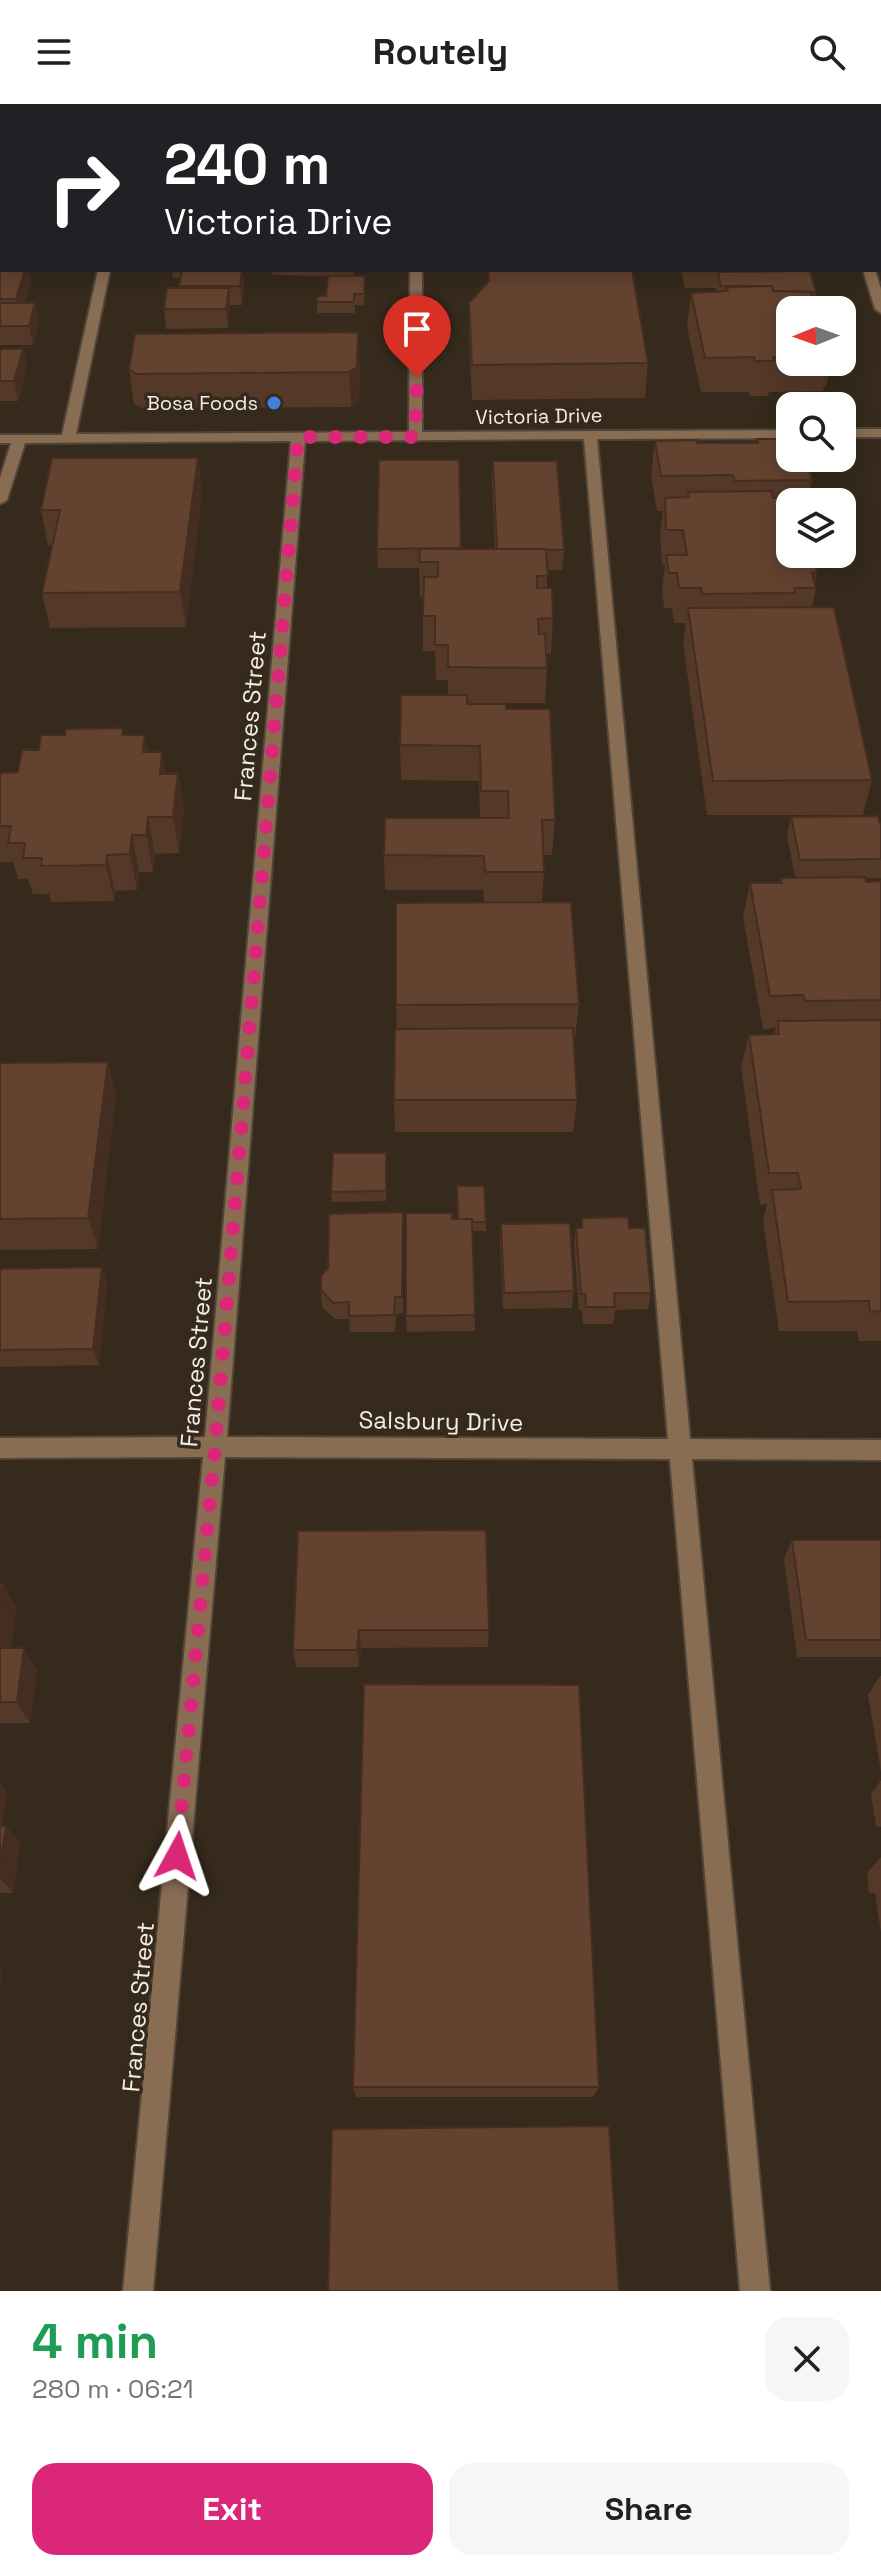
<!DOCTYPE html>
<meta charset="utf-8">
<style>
:root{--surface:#fff;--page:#f6f6f6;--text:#202124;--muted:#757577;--accent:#db2777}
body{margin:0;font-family:"Space Grotesk",sans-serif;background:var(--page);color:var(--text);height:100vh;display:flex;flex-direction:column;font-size:30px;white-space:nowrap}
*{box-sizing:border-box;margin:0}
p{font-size:26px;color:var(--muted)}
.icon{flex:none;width:44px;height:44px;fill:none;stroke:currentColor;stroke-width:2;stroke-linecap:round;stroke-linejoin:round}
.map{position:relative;height:2187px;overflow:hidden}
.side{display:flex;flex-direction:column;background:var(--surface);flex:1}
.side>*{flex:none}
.top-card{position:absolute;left:0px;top:0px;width:882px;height:168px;box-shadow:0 4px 20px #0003;background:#202124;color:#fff;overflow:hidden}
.needle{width:52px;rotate:269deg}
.buttons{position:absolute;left:776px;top:192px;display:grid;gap:16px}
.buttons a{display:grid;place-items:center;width:80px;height:80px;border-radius:16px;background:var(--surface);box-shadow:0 4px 20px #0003;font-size:40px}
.pin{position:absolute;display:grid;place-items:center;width:68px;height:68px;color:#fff;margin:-82px -34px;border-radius:50% 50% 50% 0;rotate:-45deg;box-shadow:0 0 8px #0007}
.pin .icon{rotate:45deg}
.me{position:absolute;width:88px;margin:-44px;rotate:5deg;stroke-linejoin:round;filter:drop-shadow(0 0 6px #0008)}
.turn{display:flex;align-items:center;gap:28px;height:168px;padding:0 32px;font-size:36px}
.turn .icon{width:104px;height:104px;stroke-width:2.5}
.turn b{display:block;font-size:56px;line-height:68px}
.round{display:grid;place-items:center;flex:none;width:84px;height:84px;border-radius:24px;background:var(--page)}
.overview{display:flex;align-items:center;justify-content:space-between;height:136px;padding:0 32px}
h1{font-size:48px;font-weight:800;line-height:60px;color:#1e9e55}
.cta{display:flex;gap:16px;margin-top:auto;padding:16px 32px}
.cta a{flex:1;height:92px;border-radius:24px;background:var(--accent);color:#fff;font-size:32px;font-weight:800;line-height:92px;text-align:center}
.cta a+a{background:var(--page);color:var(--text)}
header{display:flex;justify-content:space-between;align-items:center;height:104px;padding:0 32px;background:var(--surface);font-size:36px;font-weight:800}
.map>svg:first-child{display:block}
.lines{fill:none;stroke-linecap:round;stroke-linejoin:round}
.minor-casing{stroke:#504538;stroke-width:4}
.minor{fill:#886d53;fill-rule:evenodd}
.wall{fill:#553928}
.shaded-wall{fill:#452e21}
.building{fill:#63422f;stroke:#452e21;stroke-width:2}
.route{stroke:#db2777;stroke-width:14;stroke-dasharray:0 25.2}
.shop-dot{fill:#3f7fe0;stroke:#352a1c;stroke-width:3}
.labels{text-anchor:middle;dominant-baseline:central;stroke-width:7;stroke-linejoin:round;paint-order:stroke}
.far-poi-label{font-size:20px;fill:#f4ede4;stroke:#352a1c;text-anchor:end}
.far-street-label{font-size:20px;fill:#f4ede4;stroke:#352a1c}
.street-label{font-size:24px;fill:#f4ede4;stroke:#352a1c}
</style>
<header><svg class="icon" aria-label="menu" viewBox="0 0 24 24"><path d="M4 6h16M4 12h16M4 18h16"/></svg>Routely<svg class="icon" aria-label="search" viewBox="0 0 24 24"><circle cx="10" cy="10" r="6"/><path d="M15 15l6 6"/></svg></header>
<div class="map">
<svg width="881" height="2187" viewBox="0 0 881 2187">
<rect width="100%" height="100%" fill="#352a1c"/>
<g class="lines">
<g class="minor-casing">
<g id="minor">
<rect x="410" y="0" width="10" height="2"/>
<polygon points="812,0 822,0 823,2 813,2"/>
<path d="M 98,166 L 110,166 L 76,330 L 409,328 L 410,166 L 422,166 L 422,328 L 790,326 L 790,334 L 597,335 L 690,1335 L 881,1336 L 881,1356 L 692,1355 L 770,2187 L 740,2187 L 670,1355 L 225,1353 L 153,2187 L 123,2187 L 203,1353 L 0,1354 L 0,1334 L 205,1333 L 291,337 L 25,339 L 7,396 L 0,400 L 0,374 L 11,339 L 0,339 L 0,331 L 62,331 ZM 584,335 L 668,1335 L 227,1333 L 305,337 Z"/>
<polygon points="863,166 875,166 881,185 881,209 875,205"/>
<rect x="842" y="325" width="39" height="8"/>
</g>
</g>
<use href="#minor" class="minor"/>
</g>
<g class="wall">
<rect x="479" y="0" width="63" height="2"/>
<polygon points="2,91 2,166 29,166 31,177 25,199 35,199 39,219 33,241 0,241 0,143 2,137 0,137 0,97"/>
<polygon points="172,166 243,166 244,180 242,201 230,201 228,224 166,225 164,205 180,184 181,174 173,174"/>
<polygon points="272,166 354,166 354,172 365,182 364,201 355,201 355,209 317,209 317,198 326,192 328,172 272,171"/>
<polygon points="488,166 648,259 645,294 472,296 469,233 469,199 488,179"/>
<polygon points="681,166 793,166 793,167 816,188 814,199 790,206 790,258 831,258 826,282 824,282 823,287 769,288 768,292 750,292 749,288 701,288 687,223 691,189 715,188 716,184 685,184"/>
<polygon points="0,245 23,245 27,264 18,297 0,297"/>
<polygon points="360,263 359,298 351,303 142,304 134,300 129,265"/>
<polygon points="757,335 812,376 808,398 790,398 790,450 817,468 815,480 816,484 812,504 872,676 863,711 707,711 683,539 686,519 674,519 672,504 664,504 662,486 665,461 662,461 660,429 663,407 657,407 651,372 655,337 697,339 756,339"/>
<polygon points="198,354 202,389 186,523 50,524 42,489 52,441 48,441 41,406"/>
<polygon points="493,357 564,446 562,466 547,466 547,484 553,514 551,550 546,550 547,564 545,599 467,599 506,605 555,716 552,751 543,751 544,768 542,798 579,900 575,933 573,933 577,996 573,1028 395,1028 394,996 397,925 396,901 484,798 483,786 385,786 384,751 480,714 479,677 401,676 400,641 448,591 448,576 436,576 435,547 423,547 423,493 420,493 419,464 378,464 377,445 495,445 492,377"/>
<polygon points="124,631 145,631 148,648 162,648 166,670 178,670 184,706 179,749 155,750 153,768 139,768 137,786 115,787 114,797 51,798 49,790 33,790 28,775 18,775 13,758 0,758 0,669 18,668 39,646"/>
<polygon points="791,713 881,723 881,774 865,774 866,778 881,777 881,1237 859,1237 857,1227 779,1227 763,1117 767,1100 760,1101 741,963 749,931 774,930 776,924 763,925 743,813 750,779 780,779 781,774 795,773 787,732"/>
<polygon points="0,959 116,990 98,1145 0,1146"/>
<polygon points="386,1049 386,1097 332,1098 331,1088"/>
<polygon points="582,1114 629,1124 651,1189 648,1205 615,1206 613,1220 583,1220 582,1206 579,1206 574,1141 576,1124 581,1124"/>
<polygon points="452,1115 486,1118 486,1127 473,1127 475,1227 407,1228 406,1212"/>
<polygon points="501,1120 574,1187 572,1204 503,1205 500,1137"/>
<polygon points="403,1126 403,1209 396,1210 395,1228 350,1228 349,1215 335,1215 322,1203 321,1186"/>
<polygon points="102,1163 107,1180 99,1261 0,1263 0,1165"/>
<polygon points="298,1427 489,1526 488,1543 361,1544 359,1563 296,1563 293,1546"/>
<polygon points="792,1436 881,1436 881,1553 797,1553 784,1455"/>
<polygon points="0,1480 3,1480 16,1504 11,1544 37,1566 30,1619 0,1619"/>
<polygon points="880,1572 881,1572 881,1668 868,1591"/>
<polygon points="881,1676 881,1723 876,1722 871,1690"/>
<polygon points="0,1679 7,1688 2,1722 6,1722 20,1740 13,1789 0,1789"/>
<polygon points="880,1754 881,1754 881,1829 875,1789 869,1789 867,1769"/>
<polygon points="353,1983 599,1983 593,1993 356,1993"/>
</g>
<g class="shaded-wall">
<polygon points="25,166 29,166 31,177 20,215 16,195"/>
<polygon points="242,166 244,180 242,201 240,182"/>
<polygon points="229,184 230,203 228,224 226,205"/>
<polygon points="35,199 39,219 33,241 29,222"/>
<polygon points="358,228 360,263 359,298 351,303 349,268"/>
<polygon points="23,245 27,264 18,297 14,277"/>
<polygon points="198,354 202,389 186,523 180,488"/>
<polygon points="145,631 152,668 143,648"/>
<polygon points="162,648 168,684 160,670"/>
<polygon points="178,670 184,706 179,749 173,713"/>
<polygon points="148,713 155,750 153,768 146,731"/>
<polygon points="132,731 139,768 137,786 130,750"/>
<polygon points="107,751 115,787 114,797 106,761"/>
<polygon points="108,958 116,990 98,1145 88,1114"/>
<polygon points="102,1163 107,1180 99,1261 93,1245"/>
<polygon points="3,1480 16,1504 8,1567 0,1554 0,1501"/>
<polygon points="359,1526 361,1544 359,1563 357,1546"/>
<polygon points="24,1544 37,1566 30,1619 17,1598"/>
<polygon points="0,1679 7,1688 0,1740"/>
<polygon points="6,1722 20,1740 13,1789 0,1774 0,1760"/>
<polygon points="0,1861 3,1863 0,1882"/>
</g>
<g class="building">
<polygon points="26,0 71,0 70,2 26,2"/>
<rect x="204" y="0" width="43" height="2"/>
<rect x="299" y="0" width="61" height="2"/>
<polygon points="704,0 761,0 761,2 705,2"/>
<rect x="0" y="60" width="2" height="15"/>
<rect x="0" y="110" width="2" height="17"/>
<polygon points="2,136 2,155 0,155 0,143"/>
<polygon points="0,158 2,158 2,166 25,166 16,195 0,195"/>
<polygon points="182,166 242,166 240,182 179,182"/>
<polygon points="488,166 632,166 648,259 472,261 469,199 489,177"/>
<polygon points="810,167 816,188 773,187 772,182 721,182 718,168"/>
<polygon points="328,172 365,172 364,190 354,190 354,198 317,198 318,192 326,192"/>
<polygon points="772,182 773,187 811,188 816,206 790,206 790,253 773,253 774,257 755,257 754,253 705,254 691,189 728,187 726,183"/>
<polygon points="167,184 229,184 226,205 164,205"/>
<polygon points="0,199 35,199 29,222 0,222"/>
<polygon points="358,228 357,263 349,268 136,270 129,265 135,230"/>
<polygon points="0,245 23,245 14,277 0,277"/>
<polygon points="757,335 790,335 790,354 807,354 812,376 735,377 733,371 661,372 655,337 697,336 697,339 758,339"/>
<polygon points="52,354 198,354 180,488 42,489 60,406 41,406"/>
<polygon points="379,356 459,356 461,444 377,445"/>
<polygon points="493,357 557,357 564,446 497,445"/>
<polygon points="772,387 773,394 797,394 798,398 790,398 790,450 813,450 817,468 812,469 816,484 794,484 795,489 702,490 701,484 679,484 677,469 669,469 666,451 687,451 683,426 666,426 665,394 689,393 688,388"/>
<polygon points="420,445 546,445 548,472 537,472 537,484 552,484 553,514 538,515 539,530 545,530 547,564 448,563 448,541 435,541 435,512 423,512 424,473 438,473 438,458 419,458"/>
<polygon points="834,503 872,676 713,677 688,504"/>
<polygon points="401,591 467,591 467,600 506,600 506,605 550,605 555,716 542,716 544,768 485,768 484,752 384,751 385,714 509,714 508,687 481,687 480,642 400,641"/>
<polygon points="123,624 122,631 145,631 143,648 162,648 160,670 178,670 173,713 148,713 146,731 132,731 130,750 107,751 106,761 41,762 42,754 23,754 25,739 8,739 11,722 0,722 0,669 18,668 22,646 39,646 41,631 65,631 66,625"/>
<polygon points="878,712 881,723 881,755 800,756 791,713"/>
<polygon points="865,773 866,778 881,777 881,896 805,897 803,891 770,892 750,779 782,779 781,774"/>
<polygon points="571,798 579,900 396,901 396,799"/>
<polygon points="881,916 881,1207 870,1208 869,1197 788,1198 772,1086 801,1085 798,1069 769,1069 749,931 779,930 778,917"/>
<polygon points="573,924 577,996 394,996 395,925"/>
<polygon points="108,958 88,1114 0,1115 0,959"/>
<polygon points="333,1049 386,1049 386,1087 331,1088"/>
<polygon points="457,1082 484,1082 486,1118 472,1118 472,1115 458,1115"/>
<polygon points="403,1108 402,1193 395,1193 394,1211 349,1212 349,1198 333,1199 321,1186 321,1172 328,1164 329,1110"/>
<polygon points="406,1109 452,1109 452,1115 472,1115 475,1211 406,1212"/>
<polygon points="628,1113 629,1124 645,1124 651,1189 614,1189 615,1203 586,1203 585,1190 581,1190 576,1124 582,1124 582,1114"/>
<polygon points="570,1119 574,1187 504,1189 501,1120"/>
<polygon points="102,1163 93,1245 0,1246 0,1165"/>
<polygon points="486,1426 489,1526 359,1526 357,1546 293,1546 298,1427"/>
<polygon points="792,1436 881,1436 881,1536 806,1536"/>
<polygon points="0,1480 3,1480 0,1501"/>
<polygon points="0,1544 24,1544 17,1598 0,1598"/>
<polygon points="364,1580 579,1581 599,1983 353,1983"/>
<polygon points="0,1722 6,1722 0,1760"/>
<polygon points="609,2022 619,2187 328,2187 332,2025"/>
</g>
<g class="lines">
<polyline class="route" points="177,1752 215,1343 298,333 415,333 417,273"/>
</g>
<circle class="shop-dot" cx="274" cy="299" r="8"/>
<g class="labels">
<g class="far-poi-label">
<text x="258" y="299">Bosa Foods</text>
</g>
<g class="far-street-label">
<text transform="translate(539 312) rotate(-1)">Victoria Drive</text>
</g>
<g class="street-label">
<text transform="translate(250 612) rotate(-85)">Frances Street</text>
<text transform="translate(196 1258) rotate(-85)">Frances Street</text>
<text transform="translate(441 1317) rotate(1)">Salsbury Drive</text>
<text transform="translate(138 1903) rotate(-85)">Frances Street</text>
</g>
</g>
</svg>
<div class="buttons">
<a><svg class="needle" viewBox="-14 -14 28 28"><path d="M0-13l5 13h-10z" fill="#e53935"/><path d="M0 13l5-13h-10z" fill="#757577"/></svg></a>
<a><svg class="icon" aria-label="search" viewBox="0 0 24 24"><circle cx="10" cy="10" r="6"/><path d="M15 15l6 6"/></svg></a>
<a><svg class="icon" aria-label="layers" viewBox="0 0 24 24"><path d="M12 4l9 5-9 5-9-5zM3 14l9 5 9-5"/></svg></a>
</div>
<div class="pin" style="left:417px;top:273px;background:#d93025"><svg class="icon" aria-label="arrive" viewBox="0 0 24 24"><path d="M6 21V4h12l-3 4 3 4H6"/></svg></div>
<svg class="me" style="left:177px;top:1752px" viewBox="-20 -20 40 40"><path d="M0-17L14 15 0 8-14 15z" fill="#db2777" stroke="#fff" stroke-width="4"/></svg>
<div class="top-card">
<div class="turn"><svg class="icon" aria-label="right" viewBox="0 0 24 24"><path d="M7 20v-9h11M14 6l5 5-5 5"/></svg><div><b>240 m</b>Victoria Drive</div></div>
</div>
</div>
<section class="side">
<div class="overview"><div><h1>4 min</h1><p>280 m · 06:21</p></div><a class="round"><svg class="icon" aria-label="close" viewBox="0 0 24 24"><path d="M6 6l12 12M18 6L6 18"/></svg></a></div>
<div class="cta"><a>Exit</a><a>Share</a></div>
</section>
